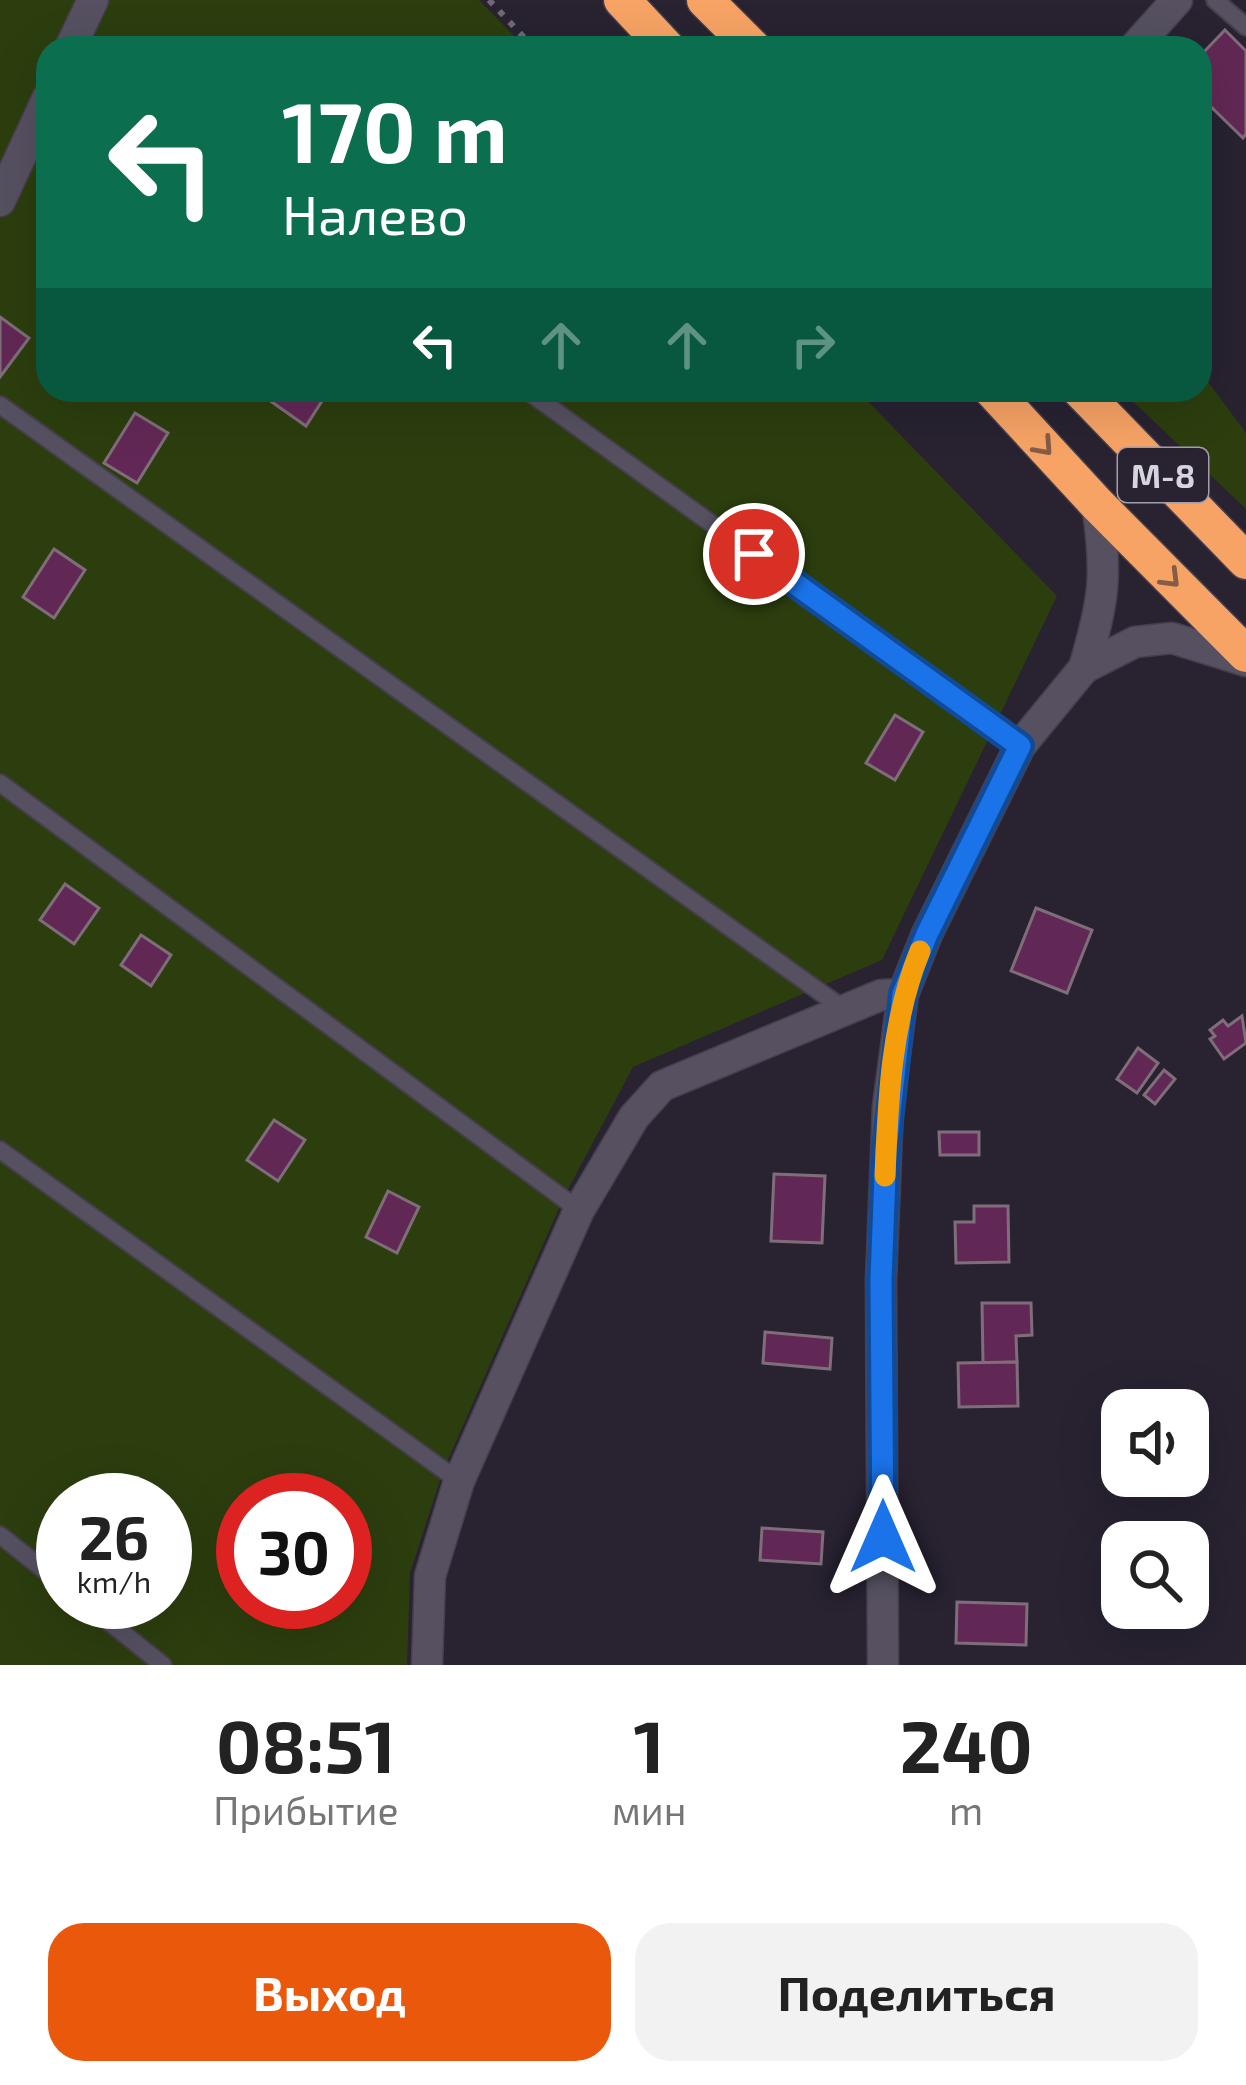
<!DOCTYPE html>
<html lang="ru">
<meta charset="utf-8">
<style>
:root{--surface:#fff;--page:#f2f2f2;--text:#222;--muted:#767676;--accent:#ea580c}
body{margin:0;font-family:"Exo 2",sans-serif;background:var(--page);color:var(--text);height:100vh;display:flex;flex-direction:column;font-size:45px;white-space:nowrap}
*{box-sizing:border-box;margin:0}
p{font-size:39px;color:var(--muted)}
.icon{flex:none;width:66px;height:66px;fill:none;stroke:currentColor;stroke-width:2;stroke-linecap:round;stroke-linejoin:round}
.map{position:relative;height:1665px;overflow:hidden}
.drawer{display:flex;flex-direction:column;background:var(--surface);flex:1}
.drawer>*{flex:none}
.banner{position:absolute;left:36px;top:36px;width:1176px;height:366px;border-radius:36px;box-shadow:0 12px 48px #0002;background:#0b6e4f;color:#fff;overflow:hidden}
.controls{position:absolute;left:1101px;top:1389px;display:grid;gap:24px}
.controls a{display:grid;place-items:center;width:108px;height:108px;border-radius:24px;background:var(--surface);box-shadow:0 12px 48px #0002;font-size:60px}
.speed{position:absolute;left:36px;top:1473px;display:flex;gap:24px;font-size:60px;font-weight:700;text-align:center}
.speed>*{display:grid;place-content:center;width:156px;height:156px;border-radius:50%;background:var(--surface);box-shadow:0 12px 48px #0002;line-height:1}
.speed small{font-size:30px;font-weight:400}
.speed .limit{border:18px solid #d22;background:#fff;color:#111}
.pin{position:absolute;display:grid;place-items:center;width:102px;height:102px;color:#fff;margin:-51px;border:6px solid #fff;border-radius:50%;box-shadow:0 3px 12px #0007}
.me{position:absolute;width:132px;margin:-66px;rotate:0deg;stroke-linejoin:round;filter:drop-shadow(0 0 9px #0008)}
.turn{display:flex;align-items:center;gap:42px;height:252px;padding:0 48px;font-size:54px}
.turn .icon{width:156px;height:156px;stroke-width:2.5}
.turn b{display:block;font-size:84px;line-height:102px}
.lanes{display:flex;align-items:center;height:114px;padding:0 48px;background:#0003;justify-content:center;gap:60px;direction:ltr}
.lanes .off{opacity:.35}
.eta{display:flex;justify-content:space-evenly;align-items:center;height:204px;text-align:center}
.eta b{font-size:72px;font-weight:700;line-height:84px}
.action{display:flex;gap:24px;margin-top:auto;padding:24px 48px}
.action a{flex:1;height:138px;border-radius:36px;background:var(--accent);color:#fff;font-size:48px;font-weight:700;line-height:138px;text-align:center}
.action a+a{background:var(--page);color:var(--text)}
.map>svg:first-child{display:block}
.green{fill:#2c3e0e;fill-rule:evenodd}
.building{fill:#622855;stroke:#7f6e7a;stroke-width:3}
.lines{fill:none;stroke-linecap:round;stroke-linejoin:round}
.lane-casing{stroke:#453f4c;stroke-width:20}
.street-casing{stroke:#453f4c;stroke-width:33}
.highway-casing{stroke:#453f4c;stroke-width:39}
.path{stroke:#6e6976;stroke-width:6;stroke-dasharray:6 9;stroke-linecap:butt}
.lane{stroke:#565061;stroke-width:16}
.street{stroke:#565061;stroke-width:30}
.highway{stroke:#f7a365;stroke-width:36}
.oneway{stroke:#855c48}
.route-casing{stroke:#114b97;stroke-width:30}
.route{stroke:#1a73e8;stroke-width:21}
.slow{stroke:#f59e0b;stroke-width:21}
.labels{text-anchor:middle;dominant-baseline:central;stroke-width:12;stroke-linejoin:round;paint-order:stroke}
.shield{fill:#282231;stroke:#a39faa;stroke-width:3}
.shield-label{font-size:33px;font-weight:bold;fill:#d8d4de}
</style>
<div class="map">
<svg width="1246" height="1665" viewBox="0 0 1246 1665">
<rect width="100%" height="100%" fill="#282231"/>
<g class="green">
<path d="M 0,0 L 479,0 L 526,48 L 48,48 L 48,390 L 857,390 L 1057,596 L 882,960 L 633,1067 L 564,1197 L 443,1471 L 410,1573 L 407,1665 L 0,1665 ZM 63,1500 L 165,1500 L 165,1602 L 63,1602 ZM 243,1500 L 345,1500 L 345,1602 L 243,1602 Z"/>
<polygon points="1200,371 1246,433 1246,509 1121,390 1200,390"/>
</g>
<g class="building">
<polygon points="1225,30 1246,51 1246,134 1243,138 1200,96 1200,56"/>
<polygon points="0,317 29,338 0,377"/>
<polygon points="255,390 329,390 306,426"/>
<polygon points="135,413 168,433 137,483 104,463"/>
<polygon points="54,549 85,570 54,618 23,597"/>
<polygon points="895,715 923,732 895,780 866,763"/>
<polygon points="65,884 99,908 74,944 40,920"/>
<polygon points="1036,908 1092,930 1067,993 1011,971"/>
<polygon points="141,935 171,955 151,986 121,965"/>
<polygon points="1242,1016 1246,1043 1224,1059 1210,1039 1215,1036 1210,1030 1223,1020 1228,1026"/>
<polygon points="1138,1048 1158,1063 1137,1093 1117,1079"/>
<polygon points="1164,1070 1175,1079 1155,1104 1144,1095"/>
<polygon points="274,1120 305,1140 278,1181 247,1160"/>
<polygon points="939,1132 979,1132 979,1155 940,1155"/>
<polygon points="774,1174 825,1176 822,1243 771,1241"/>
<polygon points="388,1191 419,1207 397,1253 366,1237"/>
<polygon points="974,1206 1008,1206 1009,1262 956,1263 955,1222 974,1222"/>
<polygon points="982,1303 1031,1303 1032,1335 1016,1336 1017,1362 983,1363"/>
<polygon points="765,1332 832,1338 830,1369 763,1363"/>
<polygon points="1017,1362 1018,1406 959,1407 958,1363"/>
<polygon points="762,1528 823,1532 821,1564 760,1560"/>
<polygon points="957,1602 1027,1604 1026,1645 956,1643"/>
</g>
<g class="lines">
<g class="lane-casing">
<g id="lane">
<polyline points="1215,0 1246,27"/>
<polyline points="526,390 1020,746"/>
<polyline points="0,405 848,1012"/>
<polyline points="0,783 579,1210"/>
<polyline points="0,1150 459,1481"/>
<polyline points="0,1535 63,1585"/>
<polyline points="84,1602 163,1665"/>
</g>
</g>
<g class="street-casing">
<g id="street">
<polyline points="70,48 93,0"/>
<polyline points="1134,48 1177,0"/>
<polyline points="0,201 48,97"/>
<path d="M 1084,668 C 1104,600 1108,576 1097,504"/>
<polyline points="427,1665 430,1576 459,1481 579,1210 634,1117 662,1086 881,995 903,994"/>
<polyline points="883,1665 881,1280 888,1106 903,994 927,934 1020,746 1084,668 1135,642 1172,638 1246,661"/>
</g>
</g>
<g class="highway-casing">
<g id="highway">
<polyline points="622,0 667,48"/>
<polyline points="705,0 753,48"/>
<polyline points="992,390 1097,504 1246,654"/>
<polyline points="1080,390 1246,561"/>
</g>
</g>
<polyline class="path" points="489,0 534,48"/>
<use href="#lane" class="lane"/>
<use href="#street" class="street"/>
<use href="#highway" class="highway"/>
</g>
<defs><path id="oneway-chevron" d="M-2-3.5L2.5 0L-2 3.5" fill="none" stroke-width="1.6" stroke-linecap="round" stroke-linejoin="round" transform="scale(3)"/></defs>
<g class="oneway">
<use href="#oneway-chevron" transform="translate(1044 447) rotate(48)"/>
<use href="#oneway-chevron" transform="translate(1171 579) rotate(45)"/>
</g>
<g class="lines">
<g class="route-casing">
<polyline id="route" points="754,554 1020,746 927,934 903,994 886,1149 881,1280 883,1537"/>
</g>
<use href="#route" class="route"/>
<path class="slow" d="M 885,1176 C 888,1100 891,1022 920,951"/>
</g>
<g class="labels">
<rect class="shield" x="1118" y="448" width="90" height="54" rx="9"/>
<g class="shield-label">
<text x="1163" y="475">М-8</text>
</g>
</g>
</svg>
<div class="controls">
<a><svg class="icon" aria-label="sound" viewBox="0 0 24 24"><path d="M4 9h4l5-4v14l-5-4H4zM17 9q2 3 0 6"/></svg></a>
<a><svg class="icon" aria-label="search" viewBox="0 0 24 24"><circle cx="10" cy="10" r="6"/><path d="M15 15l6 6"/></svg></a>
</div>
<div class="speed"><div>26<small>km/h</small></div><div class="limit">30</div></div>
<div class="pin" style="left:754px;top:554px;background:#d93025"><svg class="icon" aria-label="arrive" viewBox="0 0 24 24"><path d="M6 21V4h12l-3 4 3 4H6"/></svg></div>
<svg class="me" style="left:883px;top:1537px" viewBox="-20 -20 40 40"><path d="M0-17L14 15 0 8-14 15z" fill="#1a73e8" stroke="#fff" stroke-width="4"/></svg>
<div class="banner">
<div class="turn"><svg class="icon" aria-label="left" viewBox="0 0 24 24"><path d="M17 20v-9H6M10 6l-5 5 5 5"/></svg><div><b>170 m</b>Налево</div></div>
<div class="lanes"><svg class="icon" aria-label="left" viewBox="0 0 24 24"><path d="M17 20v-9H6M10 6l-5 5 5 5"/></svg><svg class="icon off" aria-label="ahead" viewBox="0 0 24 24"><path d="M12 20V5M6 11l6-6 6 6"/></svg><svg class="icon off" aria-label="ahead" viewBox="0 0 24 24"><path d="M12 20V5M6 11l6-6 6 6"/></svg><svg class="icon off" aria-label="right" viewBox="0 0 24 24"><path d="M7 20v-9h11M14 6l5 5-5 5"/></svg></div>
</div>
</div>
<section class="drawer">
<div class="eta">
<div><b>08:51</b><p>Прибытие</p></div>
<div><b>1</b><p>мин</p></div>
<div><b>240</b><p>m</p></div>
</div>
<div class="action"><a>Выход</a><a>Поделиться</a></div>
</section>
